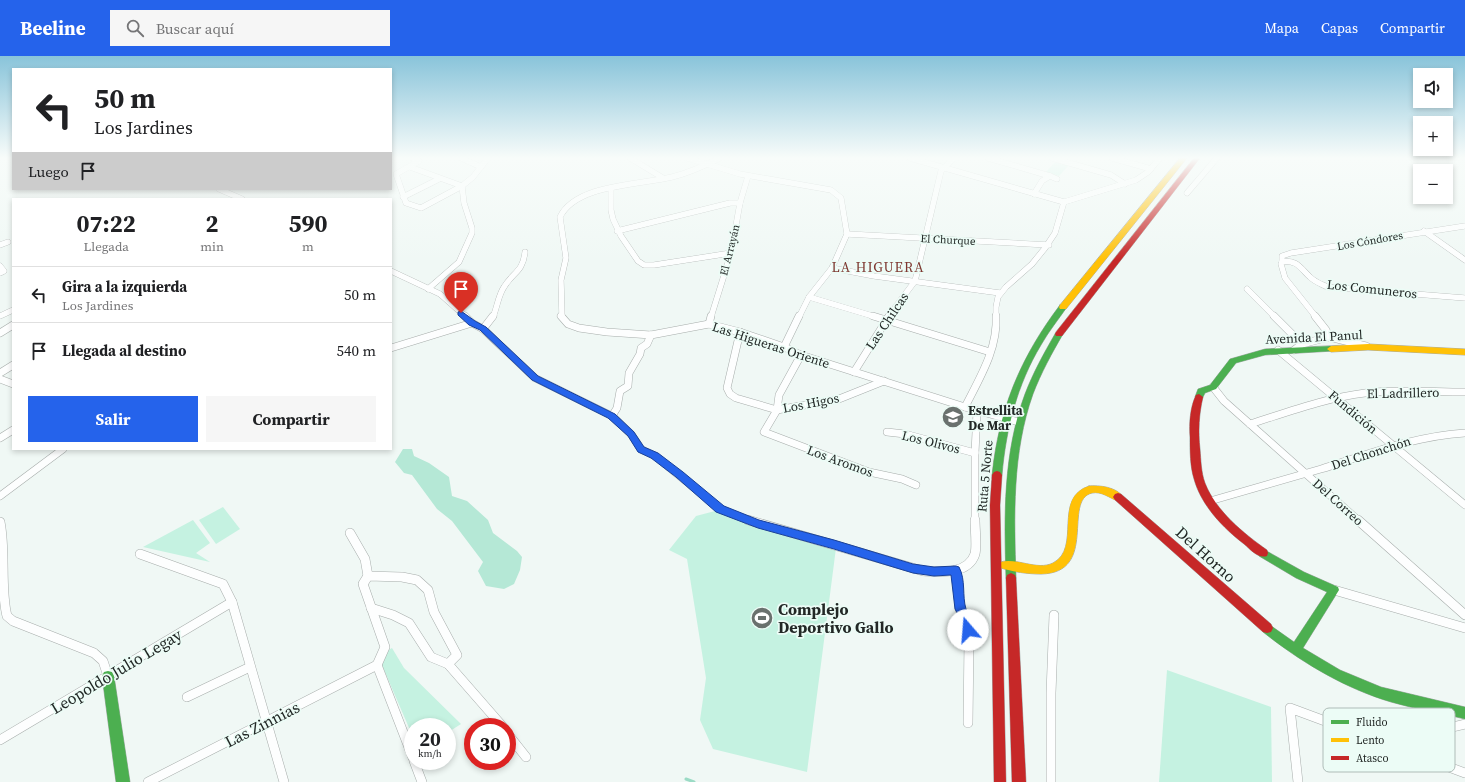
<!DOCTYPE html>
<html lang="es">
<meta charset="utf-8">
<style>
:root{--surface:#fff;--page:#f6f6f6;--text:#202124;--muted:#757577;--line:#e0e0e0;--accent:#2563eb}
body{margin:0;font-family:"Source Serif 4",serif;background:var(--page);color:var(--text);height:100vh;display:flex;flex-direction:column;font-size:15px;white-space:nowrap}
*{box-sizing:border-box;margin:0}
p{font-size:13px;color:var(--muted)}
.icon{flex:none;width:22px;height:22px;fill:none;stroke:currentColor;stroke-width:2;stroke-linecap:round;stroke-linejoin:round}
.map{position:relative;flex:1;overflow:hidden}
.drawer{position:absolute;left:12px;top:142px;width:380px;height:252px;display:flex;flex-direction:column;background:var(--surface);border-radius:0px;box-shadow:0 2px 6px #0003}
.drawer>*{flex:none}
.guide{position:absolute;left:12px;top:12px;width:380px;height:122px;border-radius:0px;box-shadow:0 2px 6px #0003;background:#fff;color:var(--text);overflow:hidden}
.buttons{position:absolute;left:1413px;top:12px;display:grid;gap:8px}
.buttons a{display:grid;place-items:center;width:40px;height:40px;border-radius:0px;background:var(--surface);box-shadow:0 2px 6px #0003;font-size:20px}
.speed{position:absolute;left:404px;top:662px;display:flex;gap:8px;font-size:20px;font-weight:700;text-align:center}
.speed>*{display:grid;place-content:center;width:52px;height:52px;border-radius:50%;background:var(--surface);box-shadow:0 2px 6px #0003;line-height:1}
.speed small{font-size:10px;font-weight:400}
.speed .limit{border:6px solid #d22;background:#fff;color:#111}
.pin{position:absolute;display:grid;place-items:center;width:34px;height:34px;color:#fff;margin:-41px -17px;border-radius:50% 50% 50% 0;rotate:-45deg;box-shadow:0 0 4px #0007}
.pin .icon{rotate:45deg}
.me{position:absolute;width:44px;margin:-22px;rotate:342deg;stroke-linejoin:round;filter:drop-shadow(0 0 3px #0008)}
.turn{display:flex;align-items:center;gap:14px;height:84px;padding:0 16px;font-size:18px}
.turn .icon{width:52px;height:52px;stroke-width:2.5}
.turn b{display:block;font-size:28px;line-height:34px}
.then{display:flex;align-items:center;height:38px;padding:0 16px;background:#0003;gap:8px;font-size:15px}
.eta{display:flex;justify-content:space-evenly;align-items:center;height:68px;text-align:center}
.eta b{font-size:24px;font-weight:700;line-height:28px}
.button{display:flex;gap:8px;margin-top:auto;padding:8px 16px}
.button a{flex:1;height:46px;border-radius:0px;background:var(--accent);color:#fff;font-size:16px;font-weight:700;line-height:46px;text-align:center}
.button a+a{background:var(--page);color:var(--text)}
ul{padding:0;list-style:none}
li{display:flex;align-items:center;gap:12px;height:56px;padding:0 16px;border-top:1px solid var(--line)}
li div{flex:1}
li b{display:block;font-size:15px}
li em{font-style:normal}
header{display:flex;align-items:center;gap:24px;box-sizing:border-box;height:56px;padding:0 20px;background:var(--accent);color:#fff}
header strong{font-size:19px}
nav{display:flex;gap:22px;margin-inline-start:auto;font-size:14px}
.search{width:280px;height:36px;background:var(--page);display:flex;align-items:center;gap:10px;box-sizing:border-box;padding:0 14px;border-radius:0px;color:var(--muted);font-size:15px}
.map>svg:first-child{display:block}
.green{fill:#c5f2e1}
.forest{fill:#b5e8d6}
.lines{fill:none;stroke-linecap:round;stroke-linejoin:round}
.stream{stroke:#9bdbc5;stroke-width:3}
.street-far2-casing{stroke:#a7adab;stroke-width:6}
.street-far1-casing{stroke:#a7adab;stroke-width:8}
.street-casing{stroke:#a7adab;stroke-width:10}
.fast-casing{stroke:#a7adab;stroke-width:1}
.slow-casing{stroke:#a7adab;stroke-width:1}
.jam-casing{stroke:#a7adab;stroke-width:1}
.street-far2{stroke:#fdfefe;stroke-width:5.5}
.street-far1{stroke:#fdfefe;stroke-width:7}
.street{stroke:#fdfefe;stroke-width:9}
.fast{fill:#4caf50;fill-rule:evenodd}
.slow{fill:#ffc107;fill-rule:evenodd}
.jam{fill:#c62828;fill-rule:evenodd}
.route{fill:#2563eb;stroke:#184099}
.labels{text-anchor:middle;dominant-baseline:central;stroke-width:3.5;stroke-linejoin:round;paint-order:stroke}
.far-street-label{font-size:11px;fill:#222826;stroke:#ecfcf6}
.street-label{font-size:13px;fill:#222826;stroke:#ecfcf6}
.poi-label{font-size:13px;font-weight:bold;fill:#222826;stroke:#ecfcf6;text-anchor:start}
.neighbourhood-label{font-size:14px;letter-spacing:1px;fill:#7e3730;stroke:#ecfcf6}
.near-street-label{font-size:16px;fill:#222826;stroke:#ecfcf6}
.near-poi-label{font-size:16px;font-weight:bold;fill:#222826;stroke:#ecfcf6;text-anchor:start}
.key{fill:#ecfcf6;stroke:#afbcb8;stroke-width:1}
.key-label{font-size:11px;fill:#222826}
</style>
<header>
<strong>Beeline</strong>
<div class="search"><svg class="icon" aria-label="search" viewBox="0 0 24 24"><circle cx="10" cy="10" r="6"/><path d="M15 15l6 6"/></svg>Buscar aquí</div>
<nav><a>Mapa</a><a>Capas</a><a>Compartir</a></nav>
</header>
<div class="map">
<svg width="1465" height="726" viewBox="0 0 1465 726">
<rect width="100%" height="100%" fill="#f0f8f5"/>
<g class="green">
<polygon points="1056,105 1069,109 1059,120 1046,116"/>
<polygon points="223,451 240,473 216,488 199,464"/>
<polygon points="715,455 755,471 836,492 807,716 713,693 700,664 706,622 687,503 669,494 696,460"/>
<polygon points="193,464 210,487 196,497 210,506 143,491"/>
<polygon points="392,592 404,612 461,668 447,677 447,671 413,671 413,681 378,600"/>
<polygon points="1167,614 1271,651 1272,726 1159,726"/>
</g>
<polygon class="forest" points="403,393 412,393 414,400 429,407 449,421 452,440 467,445 488,464 493,477 517,495 522,501 520,514 514,528 504,533 486,530 478,515 483,506 452,465 437,453 412,419 404,417 395,406"/>
<g class="lines">
<polyline class="stream" points="686,723 694,726"/>
<g class="street-far2-casing">
<g id="street-far2">
<polyline points="413,102 419,105 396,118 406,147 421,152 462,130"/>
<polyline points="461,102 481,111"/>
<polyline points="630,102 663,122"/>
<polyline points="687,102 740,118 831,134 841,142 847,178 832,212 809,241 799,261"/>
<polyline points="910,102 1064,146"/>
<polyline points="988,102 1050,120"/>
<polyline points="1052,102 1111,119 1125,128"/>
<polyline points="1112,102 1151,113"/>
<polyline points="410,111 462,130"/>
<polyline points="219,133 242,143"/>
<polyline points="611,133 611,154 613,163 621,180 638,205 644,209 654,209 731,197"/>
<polyline points="1187,137 1217,102"/>
<polyline points="1034,138 1042,125 1050,120 1057,123"/>
<polyline points="403,141 439,123"/>
<polyline points="617,175 730,147 740,147"/>
<polyline points="1424,175 1465,204"/>
<polyline points="847,178 1049,189"/>
<polyline points="0,189 8,186"/>
<polyline points="1282,206 1282,200 1291,197 1465,170"/>
<polyline points="0,210 4,215 0,217"/>
<polyline points="832,212 874,220 1000,237"/>
<polyline points="391,215 440,238 466,261"/>
<polyline points="428,233 459,206 472,177 472,172 464,147 462,130 473,121 488,102"/>
<polyline points="1247,233 1275,261"/>
<polyline points="809,241 876,261"/>
<polyline points="0,260 13,254"/>
<path d="M 493,261 C 497,252 498,240 504,231 C 513,216 523,216 525,196"/>
<path d="M 562,261 L 561,224 L 566,202 L 560,161 C 576,128 640,129 672,121 C 689,117 704,110 720,102"/>
<polyline points="711,261 731,197 740,147 748,120"/>
<polyline points="888,261 915,225 941,115 954,102"/>
<polyline points="996,261 996,251 998,241 1006,231 1032,208 1045,192 1055,177 1064,146 1136,124 1148,116 1160,102"/>
<path d="M 1316,261 L 1285,222 L 1281,208 L 1282,206 C 1297,203 1301,213 1310,221 C 1315,226 1321,228 1327,231 L 1465,242"/>
</g>
</g>
<g class="street-far1-casing">
<g id="street-far1">
<polyline points="465,260 472,267 483,273 535,322 612,360 631,378 641,393 655,400 720,453 750,465"/>
<polyline points="561,260 568,268 579,272 607,276 651,279 709,268 740,276 784,291 801,299 965,351 1018,366"/>
<polyline points="873,260 990,296"/>
<polyline points="1274,260 1302,288 1294,294"/>
<polyline points="1315,260 1326,274 1329,281"/>
<polyline points="709,268 711,260"/>
<polyline points="483,273 493,260"/>
<polyline points="740,276 727,332 730,338 736,342 777,354 839,343 884,325"/>
<polyline points="0,277 13,269"/>
<polyline points="1302,288 1329,281 1366,290"/>
<polyline points="784,291 799,260"/>
<polyline points="391,292 472,267"/>
<polyline points="1278,294 1465,449"/>
<polyline points="801,299 779,339 777,354 764,376 869,416 902,423 916,429"/>
<polyline points="854,316 889,260"/>
<polyline points="0,317 13,309"/>
<polyline points="0,323 13,328"/>
<polyline points="1213,331 1224,345 1359,465"/>
<path d="M 965,351 C 979,323 998,293 996,260"/>
<polyline points="612,360 617,352 620,335 628,330 629,317 640,298 641,292 647,288 651,279"/>
<path d="M 1250,368 C 1288,356 1325,342 1365,337 C 1398,333 1432,336 1465,336"/>
<polyline points="887,376 905,378 975,397"/>
<polyline points="0,382 13,374"/>
<polyline points="0,440 63,393"/>
<path d="M 1210,445 C 1247,434 1284,424 1321,413 C 1369,398 1415,380 1465,377"/>
<polyline points="975,465 975,397 977,355"/>
</g>
</g>
<g class="street-casing">
<g id="street">
<path d="M 748,464 L 923,515 C 940,516 968,519 975,498 C 977,490 975,473 975,464"/>
<polyline points="1358,464 1465,559"/>
<path d="M 0,466 C 6,496 0,533 7,560 L 13,565 L 94,597 L 103,605 L 108,620"/>
<polyline points="350,477 365,503 368,520"/>
<polyline points="140,498 223,528 232,546 284,726"/>
<polyline points="956,514 960,553 966,564 969,584 968,667"/>
<polyline points="1334,534 1465,572"/>
<polyline points="371,552 393,559 409,567 431,601 448,608"/>
<polyline points="377,609 385,591 363,528 368,520 402,521 417,524 428,534 434,556 457,599 448,608 503,671"/>
<polyline points="377,609 413,702"/>
<polyline points="187,641 250,611"/>
<path d="M 1335,665 C 1373,673 1427,679 1465,668"/>
<polyline points="507,677 526,701"/>
<polyline points="0,684 232,546"/>
<polyline points="414,705 422,726"/>
<polyline points="148,726 377,609"/>
<polyline points="1051,726 1051,637 1054,559"/>
<polyline points="1298,726 1290,652 1465,717"/>
</g>
</g>
<g class="fast-casing">
<g id="fast">
<path d="M 1060,249 L 1066,249 L 1067,251 C 1058,264 1049,275 1041,289 C 1017,329 1006,373 1002,419 L 1000,422 L 994,422 L 992,419 C 999,353 1020,302 1060,249 Z"/>
<path d="M 1059,275 L 1063,278 C 1052,297 1041,317 1033,338 C 1012,397 1014,460 1016,522 L 1015,525 L 1011,527 L 1007,525 L 1006,522 C 1004,460 1003,397 1025,338 C 1033,317 1044,297 1055,278 Z"/>
<polygon points="1331,290 1335,293 1334,295 1265,299 1236,307 1216,333 1205,337 1202,343 1199,344 1195,341 1198,333 1210,329 1230,303 1265,293"/>
<path d="M 1263,493 L 1304,516 L 1338,531 L 1339,534 L 1303,592 L 1340,614 L 1381,631 L 1465,651 L 1465,663 C 1440,657 1415,653 1391,646 C 1344,632 1301,606 1263,576 L 1261,572 L 1263,568 L 1267,567 L 1294,586 L 1327,536 L 1296,522 L 1259,500 L 1258,497 L 1259,494 Z"/>
<polygon points="108,615 112,616 114,620 130,726 116,726 102,620 104,616"/>
</g>
</g>
<g class="slow-casing">
<g id="slow">
<polygon points="1180,102 1187,102 1066,253 1060,253 1059,251 1060,249"/>
<polygon points="1368,288 1465,293 1465,299 1368,294 1331,296 1327,293 1331,290"/>
<path d="M 1089,430 C 1099,429 1117,431 1123,441 L 1121,444 L 1118,445 C 1109,442 1102,435 1092,437 C 1062,444 1099,517 1041,518 C 1028,518 1013,516 1001,512 L 1000,509 L 1001,506 C 1015,501 1037,515 1053,507 C 1082,492 1052,442 1089,430 Z"/>
</g>
</g>
<g class="jam-casing">
<g id="jam">
<polygon points="1194,102 1200,102 1062,280 1056,280 1055,278 1056,276"/>
<path d="M 1199,338 L 1203,341 C 1199,358 1198,375 1200,393 C 1201,404 1201,416 1205,427 C 1216,455 1243,477 1267,494 L 1268,497 L 1267,500 C 1258,503 1250,493 1244,488 C 1223,472 1201,449 1194,423 C 1190,410 1190,395 1190,381 C 1189,368 1190,351 1196,339 Z"/>
<polygon points="997,415 1000,416 1002,419 1000,449 1006,726 994,726 990,449 992,419 994,416"/>
<polygon points="1118,437 1121,438 1271,568 1273,572 1271,576 1267,577 1263,576 1115,444 1113,441 1115,438"/>
<polygon points="1011,517 1015,519 1016,522 1026,726 1012,726 1006,522 1007,519"/>
</g>
</g>
<use href="#street-far2" class="street-far2"/>
<use href="#street-far1" class="street-far1"/>
<use href="#street" class="street"/>
<use href="#fast" class="fast"/>
<use href="#slow" class="slow"/>
<use href="#jam" class="jam"/>
</g>
<linearGradient id="sky" x2="0" y2="1"><stop stop-color="#89c4da"/><stop offset="0.5" stop-color="#f8fcfa"/><stop offset="1" stop-color="#f8fcfa" stop-opacity="0"/></linearGradient>
<rect width="1465" height="204" fill="url(#sky)"/>
<path class="route" d="M 461,255 L 475,265 L 486,271 L 538,320 L 615,358 L 634,376 L 644,391 L 658,397 L 683,416 L 724,450 L 759,464 L 834,484 L 913,508 L 934,511 L 956,510 L 959,511 C 966,524 962,540 966,553 C 969,561 976,568 972,577 L 968,579 L 964,577 L 961,564 L 955,553 L 951,519 L 934,520 L 913,517 L 834,493 L 758,472 L 716,456 L 676,421 L 651,402 L 638,396 L 628,380 L 608,362 L 532,324 L 480,274 L 469,269 L 458,259 L 458,256 Z"/>
<defs>
<g id="school-disc" transform="scale(1.15)"><circle r="9.5" fill="#6a716e" stroke="#ecfcf6"/><path d="M0-5L7-2L0 1L-7-2ZM-4 1L0 2.5L4 1V4Q0 6-4 4Z" fill="#fff"/></g>
<g id="stadium-disc" transform="scale(1.15)"><circle r="9.5" fill="#6a716e" stroke="#ecfcf6"/><path d="M0-5a6.5 5 0 1 0 0 10a6.5 5 0 1 0 0-10ZM-3.5-1.8h7v3.6h-7Z" fill="#fff"/></g>
</defs>
<g fill-rule="evenodd">
<use href="#school-disc" x="953" y="361"/>
<use href="#stadium-disc" x="762" y="562"/>
</g>
<g class="labels">
<g class="far-street-label">
<text transform="translate(948 184) rotate(3)">El Churque</text>
<text transform="translate(1370 185) rotate(-10)">Los Cóndores</text>
<text transform="translate(730 194) rotate(-76)">El Arrayán</text>
</g>
<g class="street-label">
<text transform="translate(1372 233) rotate(6)">Los Comuneros</text>
<text transform="translate(887 265) rotate(-56)">Las Chilcas</text>
<text transform="translate(1314 281) rotate(-3)">Avenida El Panul</text>
<text transform="translate(771 289) rotate(18)">Las Higueras Oriente</text>
<text transform="translate(1403 337) rotate(-1)">El Ladrillero</text>
<text transform="translate(811 347) rotate(-11)">Los Higos</text>
<text transform="translate(1353 356) rotate(40)">Fundición</text>
<text transform="translate(931 386) rotate(14)">Los Olivos</text>
<text transform="translate(1371 397) rotate(-18)">Del Chonchón</text>
<text transform="translate(840 405) rotate(20)">Los Aromos</text>
<text transform="translate(985 420) rotate(-85)">Ruta 5 Norte</text>
<text transform="translate(1338 446) rotate(42)">Del Correo</text>
</g>
<g class="poi-label">
<text x="968" y="354">Estrellita<tspan x="968" dy="15">De Mar</tspan></text>
</g>
<g class="neighbourhood-label">
<text x="878" y="211">LA HIGUERA</text>
</g>
<g class="near-street-label">
<text transform="translate(1206 498) rotate(42)">Del Horno</text>
<text transform="translate(116 615) rotate(-31)">Leopoldo Julio Legay</text>
<text transform="translate(262 668) rotate(-27)">Las Zinnias</text>
</g>
<g class="near-poi-label">
<text x="778" y="553">Complejo<tspan x="778" dy="18">Deportivo Gallo</tspan></text>
</g>
</g>
<rect x="1323" y="652" width="132" height="64" rx="6" class="key"/>
<rect x="1331" y="664" width="18" height="4" fill="#4caf50"/>
<rect x="1331" y="682" width="18" height="4" fill="#ffc107"/>
<rect x="1331" y="700" width="18" height="4" fill="#c62828"/>
<g class="key-label">
<text x="1356" y="670">Fluido</text>
<text x="1356" y="688">Lento</text>
<text x="1356" y="706">Atasco</text>
</g>
</svg>
<div class="buttons">
<a><svg class="icon" aria-label="sound" viewBox="0 0 24 24"><path d="M4 9h4l5-4v14l-5-4H4zM17 9q2 3 0 6"/></svg></a>
<a>+</a>
<a>−</a>
</div>
<div class="speed"><div>20<small>km/h</small></div><div class="limit">30</div></div>
<div class="pin" style="left:461px;top:257px;background:#d93025"><svg class="icon" aria-label="arrive" viewBox="0 0 24 24"><path d="M6 21V4h12l-3 4 3 4H6"/></svg></div>
<svg class="me" style="left:968px;top:574px" viewBox="-20 -20 40 40"><circle r="19" fill="#fff"/><path d="M0-13L10 11 0 6-10 11z" fill="#2563eb"/></svg>
<div class="guide">
<div class="turn"><svg class="icon" aria-label="left" viewBox="0 0 24 24"><path d="M17 20v-9H6M10 6l-5 5 5 5"/></svg><div><b>50 m</b>Los Jardines</div></div>
<div class="then">Luego<svg class="icon" aria-label="arrive" viewBox="0 0 24 24"><path d="M6 21V4h12l-3 4 3 4H6"/></svg></div>
</div>
<section class="drawer">
<div class="eta">
<div><b>07:22</b><p>Llegada</p></div>
<div><b>2</b><p>min</p></div>
<div><b>590</b><p>m</p></div>
</div>
<ul>
<li><svg class="icon" aria-label="left" viewBox="0 0 24 24"><path d="M17 20v-9H6M10 6l-5 5 5 5"/></svg><div><b>Gira a la izquierda</b><p>Los Jardines</p></div><em>50 m</em></li>
<li><svg class="icon" aria-label="arrive" viewBox="0 0 24 24"><path d="M6 21V4h12l-3 4 3 4H6"/></svg><div><b>Llegada al destino</b></div><em>540 m</em></li>
</ul>
<div class="button"><a>Salir</a><a>Compartir</a></div>
</section>
</div>
